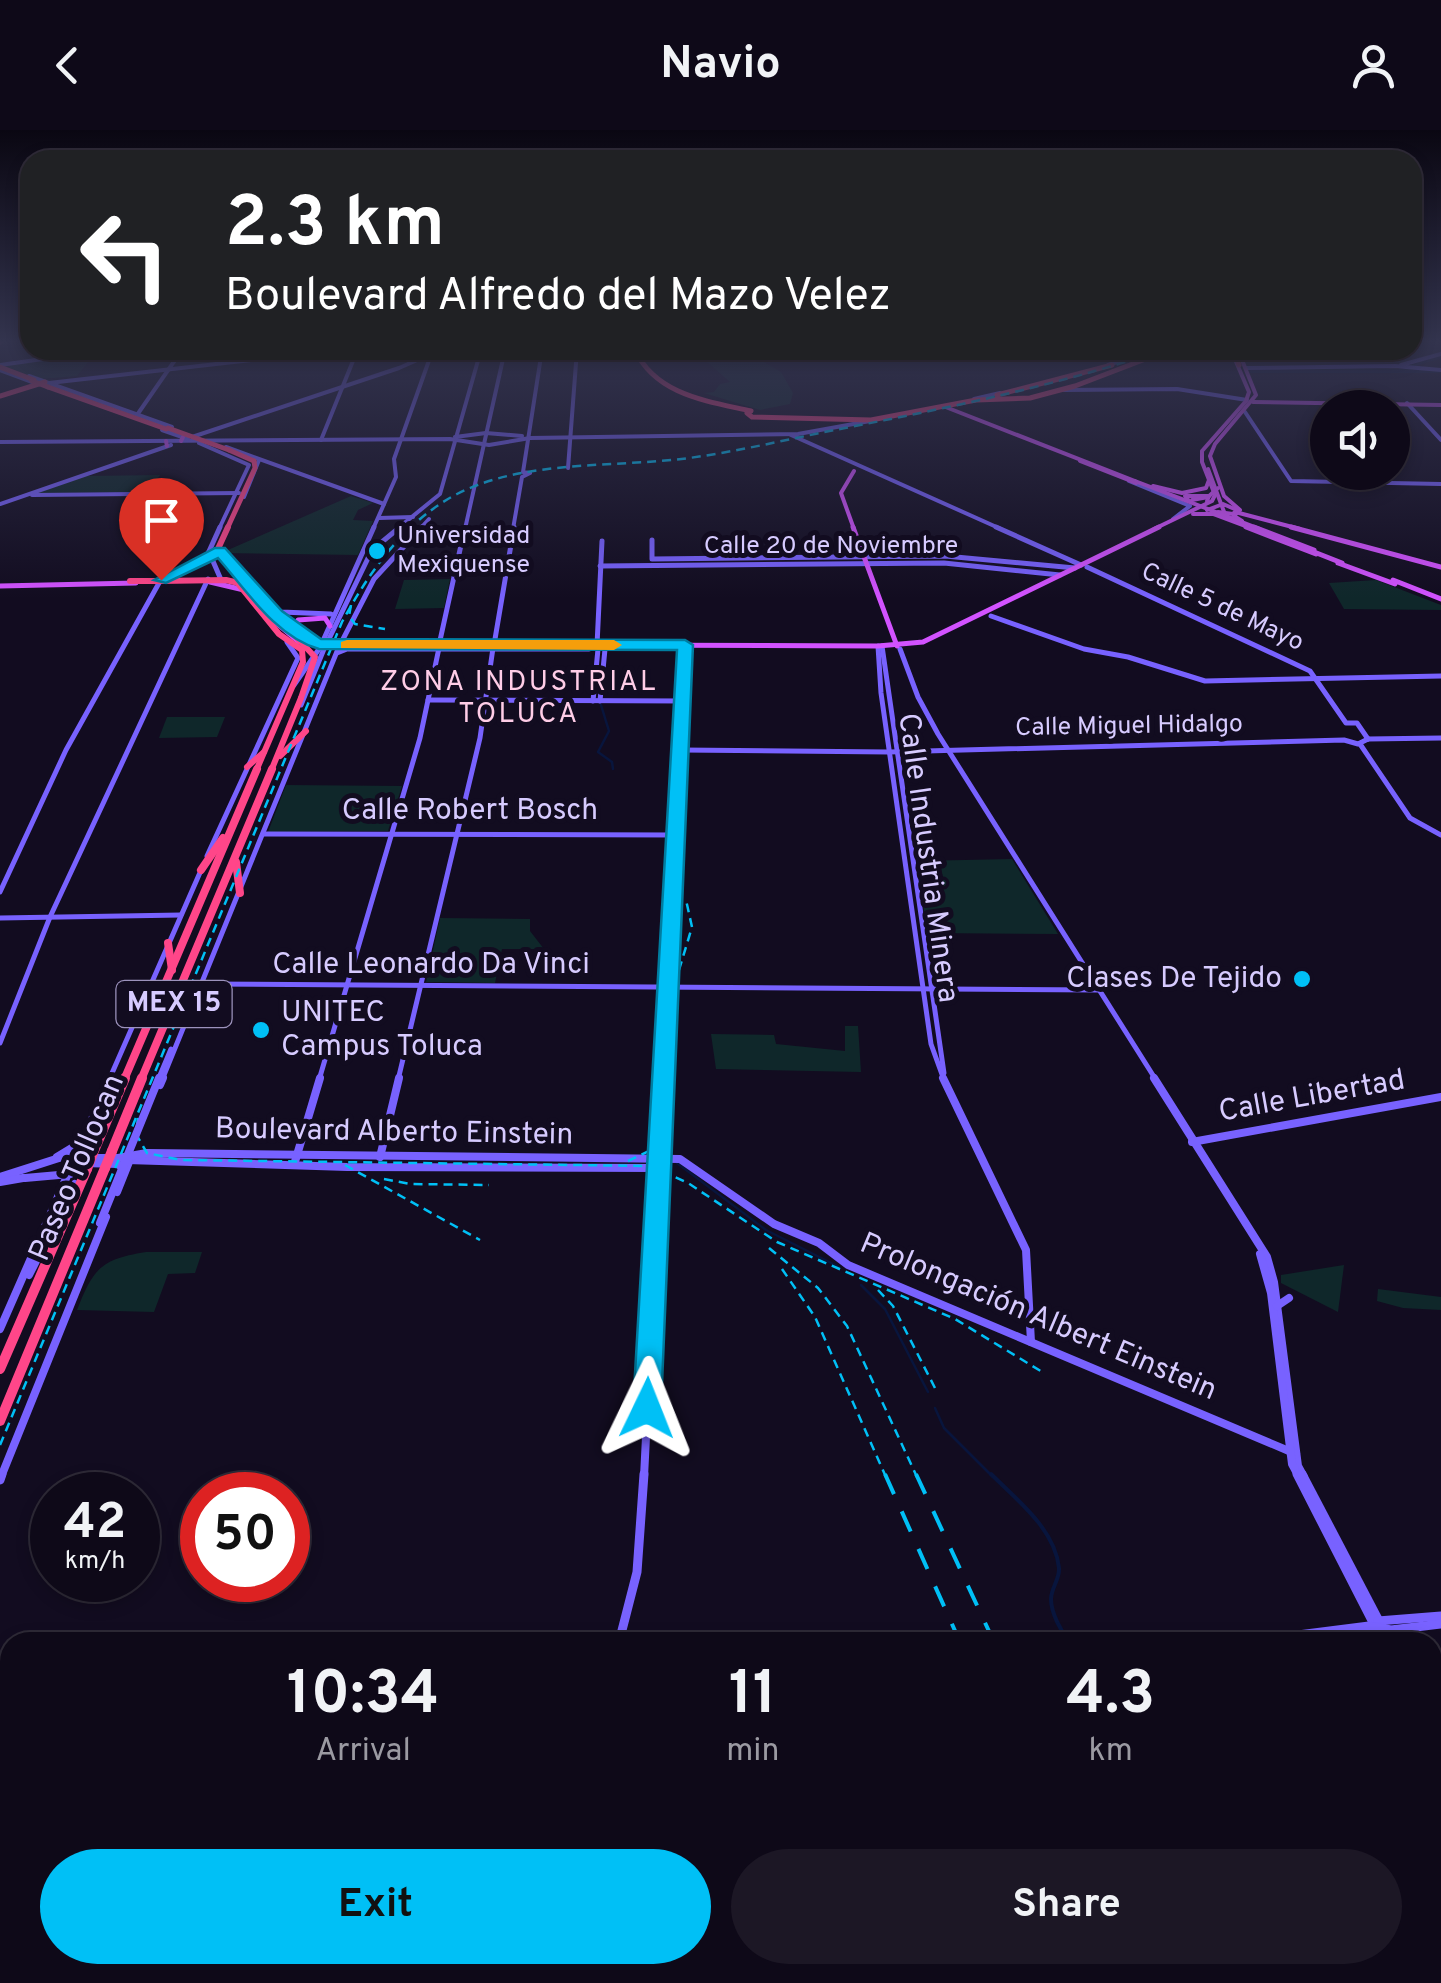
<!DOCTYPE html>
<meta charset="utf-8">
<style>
:root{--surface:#0e0918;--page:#1c1725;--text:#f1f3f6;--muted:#9b9aa2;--line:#2e2a37;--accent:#00c0f6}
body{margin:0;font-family:Overpass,sans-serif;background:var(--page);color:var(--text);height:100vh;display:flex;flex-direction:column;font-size:38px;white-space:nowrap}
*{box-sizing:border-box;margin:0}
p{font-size:32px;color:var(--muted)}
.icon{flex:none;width:55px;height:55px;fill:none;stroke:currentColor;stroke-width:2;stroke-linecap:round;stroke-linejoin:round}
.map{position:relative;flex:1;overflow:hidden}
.drawer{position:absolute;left:0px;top:1502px;width:1442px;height:352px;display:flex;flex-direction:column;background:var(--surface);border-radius:30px 30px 0 0;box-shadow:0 5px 15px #0003,0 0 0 2px var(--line)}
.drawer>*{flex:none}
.banner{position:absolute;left:20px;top:20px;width:1402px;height:210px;border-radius:30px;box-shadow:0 5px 15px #0003,0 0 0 2px var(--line);background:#202124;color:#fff;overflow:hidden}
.controls{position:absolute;left:1310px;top:260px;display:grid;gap:20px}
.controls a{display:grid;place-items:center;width:100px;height:100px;border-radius:50%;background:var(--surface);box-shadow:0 5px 15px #0003,0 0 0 2px var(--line);font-size:50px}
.speed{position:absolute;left:30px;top:1342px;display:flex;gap:20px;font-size:50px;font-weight:700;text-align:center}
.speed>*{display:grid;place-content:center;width:130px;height:130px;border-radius:50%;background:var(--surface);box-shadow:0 5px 15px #0003,0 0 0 2px var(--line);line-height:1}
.speed small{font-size:25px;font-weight:400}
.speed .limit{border:15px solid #d22;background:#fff;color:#111}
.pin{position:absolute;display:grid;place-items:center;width:85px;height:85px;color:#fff;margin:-102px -42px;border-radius:50% 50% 50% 0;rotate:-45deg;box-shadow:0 0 10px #0007}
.pin .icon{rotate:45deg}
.me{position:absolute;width:110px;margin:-55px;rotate:2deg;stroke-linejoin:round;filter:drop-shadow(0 0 8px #0008)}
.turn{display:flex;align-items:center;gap:35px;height:210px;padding:0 40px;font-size:45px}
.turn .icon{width:130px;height:130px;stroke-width:2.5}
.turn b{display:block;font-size:70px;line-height:85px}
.eta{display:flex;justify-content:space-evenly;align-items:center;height:170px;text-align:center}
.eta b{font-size:60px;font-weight:700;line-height:70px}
.button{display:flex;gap:20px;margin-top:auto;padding:20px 40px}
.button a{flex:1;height:115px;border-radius:60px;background:var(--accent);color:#111;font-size:40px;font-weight:700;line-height:115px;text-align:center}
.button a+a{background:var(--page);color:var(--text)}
header{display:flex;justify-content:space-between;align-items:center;height:130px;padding:0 40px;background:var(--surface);font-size:45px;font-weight:700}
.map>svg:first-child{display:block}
.green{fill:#0f272a}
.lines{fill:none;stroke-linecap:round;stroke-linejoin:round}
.stream-far1{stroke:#08153d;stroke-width:2.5}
.stream{stroke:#08153d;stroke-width:4}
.river{stroke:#08153d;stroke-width:4}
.secondary-far3{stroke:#7862ff;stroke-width:4}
.secondary-far2{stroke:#7862ff;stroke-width:5}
.secondary-far1{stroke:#7862ff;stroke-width:8}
.secondary{stroke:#7862ff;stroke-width:9}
.primary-far1{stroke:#d252ff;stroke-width:4}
.primary{stroke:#d252ff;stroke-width:5}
.highway-far3{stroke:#ff4689;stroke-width:5}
.highway-far2{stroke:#ff4689;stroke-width:6}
.highway-far1{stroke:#ff4689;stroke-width:8}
.highway{stroke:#ff4689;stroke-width:10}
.rail-far1{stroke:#00c0f6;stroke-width:2.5;stroke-dasharray:9 6;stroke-linecap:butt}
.rail{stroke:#00c0f6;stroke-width:4;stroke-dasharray:22 19;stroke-linecap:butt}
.secondary-bridge-far1{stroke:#7862ff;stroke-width:5}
.secondary-bridge{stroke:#7862ff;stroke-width:8}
.primary-bridge-far1{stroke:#d252ff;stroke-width:4}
.primary-bridge{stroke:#d252ff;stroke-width:5}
.highway-bridge-far2{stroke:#ff4689;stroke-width:5}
.highway-bridge-far1{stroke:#ff4689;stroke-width:6}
.highway-bridge{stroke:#ff4689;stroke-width:10}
.route{fill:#00c0f6;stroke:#007da0;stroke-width:2.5}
.slow{fill:#f59e0b}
.poi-dot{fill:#00c0f6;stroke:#120c20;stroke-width:4}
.labels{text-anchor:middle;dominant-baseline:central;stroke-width:10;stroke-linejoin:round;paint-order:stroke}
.far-poi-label{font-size:25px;fill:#d7cbff;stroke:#120c20;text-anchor:start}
.far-street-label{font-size:25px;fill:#d7cbff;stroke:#120c20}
.far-neighbourhood-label{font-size:28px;letter-spacing:2.5px;fill:#ffcde7;stroke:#120c20}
.shield{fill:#120c20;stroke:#9c92bc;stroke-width:2.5}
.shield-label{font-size:28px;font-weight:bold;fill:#d7cbff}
.street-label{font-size:30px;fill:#d7cbff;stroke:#120c20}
.poi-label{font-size:30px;fill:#d7cbff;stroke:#120c20;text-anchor:end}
</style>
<header><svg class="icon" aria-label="back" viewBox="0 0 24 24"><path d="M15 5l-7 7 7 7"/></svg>Navio<svg class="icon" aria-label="person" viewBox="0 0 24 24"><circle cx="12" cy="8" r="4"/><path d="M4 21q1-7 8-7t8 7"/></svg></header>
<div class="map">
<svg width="1441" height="1853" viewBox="0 0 1441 1853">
<rect width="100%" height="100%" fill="#120c20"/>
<g class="green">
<polygon points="757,220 762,231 781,242 793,263 790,274 760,280 704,263 714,262 720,254 730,252 706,231 711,227 704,220"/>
<polygon points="95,223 77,246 40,249 4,236"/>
<polygon points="160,345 148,362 37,363 85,346"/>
<polygon points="351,366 373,373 358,380 353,390 373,391 358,425 221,423"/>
<polygon points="450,449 444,478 395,479 404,450"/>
<polygon points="1376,450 1441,475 1441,480 1344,479 1329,453"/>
<polygon points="167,587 225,587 217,607 159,608"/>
<polygon points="286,655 402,656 388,701 268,702"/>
<polygon points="1012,729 1058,804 927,803 917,731"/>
<polygon points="440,788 530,789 530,801 544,819 502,819 495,853 426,852"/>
<polygon points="845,896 858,896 861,942 716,939 711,904 774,905 776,914 845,921"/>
<path d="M 146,1122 L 202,1122 L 195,1143 L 168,1144 L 154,1182 L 77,1180 C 93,1139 101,1129 146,1122 Z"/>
<polygon points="1344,1135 1338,1182 1281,1153 1281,1145"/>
<polygon points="1378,1159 1441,1167 1441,1180 1403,1178 1377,1171"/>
<polygon points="421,1845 549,1845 548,1853 420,1853"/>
</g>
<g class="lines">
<g class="stream-far1">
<polyline points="1411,236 1441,227"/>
<polyline points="601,575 609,601 598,622 612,632 613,639"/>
<polyline points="677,1033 766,1100 839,1137"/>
<polyline points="861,1155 885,1179 928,1262"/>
<polyline points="935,1278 944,1298 993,1347"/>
</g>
<g class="stream">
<path d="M 991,1344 C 1017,1370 1055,1399 1059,1438 C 1060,1449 1051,1458 1051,1469 C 1051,1483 1061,1501 1069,1512"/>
<polyline points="1220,1845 1221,1853"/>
</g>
<polyline class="river" points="1251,241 1440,241"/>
<g class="secondary-far3">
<polyline points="0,235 107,220"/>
<polyline points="1108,235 1154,220"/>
<polyline points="1401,235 1441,224"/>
<polyline points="1246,238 1395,236 1441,240"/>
<polyline points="0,240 37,254"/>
<polyline points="29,246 172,297"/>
<polyline points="49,253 321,222 431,220"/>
<polyline points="1064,260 1177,259 1247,270"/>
<polyline points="974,269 1000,263"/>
<polyline points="1407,273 1441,310"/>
<polyline points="1245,282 1291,351 1441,354"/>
<polyline points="137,285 182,220"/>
<polyline points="162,300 188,309"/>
<polyline points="791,305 1001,399"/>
<polyline points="192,307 399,238 440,220"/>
<polyline points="455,307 486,303 522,306"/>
<polyline points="321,310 357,221"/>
<polyline points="0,312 450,309 489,315 530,308 798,304 870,291"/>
<polyline points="199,313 249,335 219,399"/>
<polyline points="226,317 384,374"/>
<polyline points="568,338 577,220"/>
<polyline points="529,343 523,342 542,220"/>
<polyline points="1129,351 1190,376 1173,389"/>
<polyline points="32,365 239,363"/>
<polyline points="244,367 259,330"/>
<polyline points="0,374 171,315"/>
<polyline points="379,388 413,387"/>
<polyline points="373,399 396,347 394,329 432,222"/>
<polyline points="397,399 440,364 481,220"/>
<polyline points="420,399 429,389"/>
<polyline points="465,399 505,220"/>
<polyline points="513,399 522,347 530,343"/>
</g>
<g class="secondary-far2">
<polyline points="996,397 1081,435"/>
<polyline points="652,410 652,429 945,426 1075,438"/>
<polyline points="371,421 400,397"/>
<polyline points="209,422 222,452"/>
<polyline points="206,428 220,397"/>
<polyline points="600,436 944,433 1060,445"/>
<polyline points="1087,437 1310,541 1346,593 1357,593 1368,609"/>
<polyline points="241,446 281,482 331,484"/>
<polyline points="162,449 220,422"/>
<polyline points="991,486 1084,519 1128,527 1205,551 1441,546"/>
<polyline points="322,513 374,397"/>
<polyline points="327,513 372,420"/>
<polyline points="341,513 374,449 422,397"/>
<polyline points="439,515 465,397"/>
<polyline points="494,515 514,397"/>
<polyline points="597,515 602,411"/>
<polyline points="878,516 881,563 931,914 944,950"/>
<polyline points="882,516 944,943"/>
<polyline points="900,519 918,567 938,604 1156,950"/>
<polyline points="337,523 347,519 589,519"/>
<polyline points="294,555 319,519"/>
<polyline points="428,570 684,571"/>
<polyline points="593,571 598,519"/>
<polyline points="600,571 605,519"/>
<polyline points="301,575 324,519"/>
<polyline points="1368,609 1441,608"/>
<polyline points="1360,614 1410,688 1441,705"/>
<polyline points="682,620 889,622 1344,610 1358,614 1368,609"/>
<polyline points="263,704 677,705"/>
<polyline points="207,726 298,528 287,512"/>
<polyline points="0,762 66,620 159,453"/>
<polyline points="0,788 181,785"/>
<polyline points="203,854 1099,860"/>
<polyline points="0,913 50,787 208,449"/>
<polyline points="109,950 202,738"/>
<polyline points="162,950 338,519"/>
<polyline points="319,950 420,608 439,518"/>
<polyline points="398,950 480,608 493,518"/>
<polyline points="664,950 685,515"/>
</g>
<g class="secondary-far1">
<polyline points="943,948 1026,1120 1031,1212"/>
<polyline points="1154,948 1267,1127 1274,1152 1298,1336 1304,1347"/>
<polyline points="160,955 163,948"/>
<polyline points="102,989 113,949"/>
<polyline points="1192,1012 1441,967"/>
<polyline points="57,1027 85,1010"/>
<polyline points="380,1027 399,948"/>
<polyline points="127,1030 347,1037 658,1038"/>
<polyline points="294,1035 320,948"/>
<polyline points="73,1039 84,1033 118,1034 122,1038"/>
<polyline points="0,1047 59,1028 118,1028 147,1023 680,1029 774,1094 819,1113 848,1135 1296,1324"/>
<polyline points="25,1048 70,1044"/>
<polyline points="0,1052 23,1048"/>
<polyline points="117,1062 129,1032"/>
<polyline points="1260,1124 1271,1163 1292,1334 1299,1347"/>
<polyline points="29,1145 75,1054"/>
<polyline points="1277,1176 1289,1168"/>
<polyline points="0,1199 110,948"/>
<polyline points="1,1347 106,1087"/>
<polyline points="644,1347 664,948"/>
</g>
<g class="secondary">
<polyline points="1297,1344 1383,1512"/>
<polyline points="1302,1344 1390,1512"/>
<polyline points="0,1350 2,1344"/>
<polyline points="1378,1491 1441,1486"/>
<polyline points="619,1512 637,1442 644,1344"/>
<polyline points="1243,1512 1369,1496 1391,1500 1441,1494"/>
<polyline points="1432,1590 1441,1606"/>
<polyline points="1432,1603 1441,1618"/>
<polyline points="554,1845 554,1853"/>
<polyline points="1331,1845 1334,1853"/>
</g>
<g class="primary-far1">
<polyline points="1238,220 1256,265 1215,314 1210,326 1224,366 1240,380 1234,386 1242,391"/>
<polyline points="1253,272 1441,275"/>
<polyline points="943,276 1135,351"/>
<polyline points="166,311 167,316"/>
<polyline points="181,311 183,307"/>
<polyline points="854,341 841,363 854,399"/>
<polyline points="1153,356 1182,363 1206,358 1209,350"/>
<polyline points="1189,371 1185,366 1209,366 1207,371"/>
<polyline points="1207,380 1223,374 1237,380 1233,384 1218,382"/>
<polyline points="1239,383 1300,399"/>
<polyline points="1193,384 1213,384 1253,399"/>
<polyline points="1154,399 1212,371 1215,365 1202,332 1202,321 1246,271 1249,262 1231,220"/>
</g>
<g class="primary">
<polyline points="853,397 897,516"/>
<polyline points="1246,397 1316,424"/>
<polyline points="1291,397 1441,437"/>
<polyline points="1338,433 1395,454"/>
<polyline points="1393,450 1441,469"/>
<polyline points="210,452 244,460"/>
<polyline points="0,456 136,453"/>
<polyline points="267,485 299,512"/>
<polyline points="280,487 306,509 319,514 878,516 923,512 1159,397"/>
<polyline points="294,498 298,490 325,488 330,496"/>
</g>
<g class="highway-far3">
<polyline points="0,212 4,209"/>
<path d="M 635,220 C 656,265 707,271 751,281"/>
<polyline points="1234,220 1239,235"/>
<polyline points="0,237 34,250"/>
<polyline points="48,257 166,299"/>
<polyline points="997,265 1112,235"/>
<polyline points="0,266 45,252"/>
<polyline points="747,283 752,287 871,290 976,270 1030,268 1075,256 1169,220"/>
<polyline points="229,320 254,331"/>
</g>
<g class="highway-far2">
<polyline points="130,451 159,451"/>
<polyline points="236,451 279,504 302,520 303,532 256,641"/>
<polyline points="251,460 281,491"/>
<polyline points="280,626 306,601"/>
<polyline points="247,637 264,622"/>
<polyline points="271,641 301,568"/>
</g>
<g class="highway-far1">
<polyline points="236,732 240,763"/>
<polyline points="201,740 223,708"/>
<polyline points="168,813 172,840"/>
<polyline points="124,950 257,639"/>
<polyline points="141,950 272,639"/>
</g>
<g class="highway">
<polyline points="112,1021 142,948"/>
<polyline points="93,1023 125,948"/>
<polyline points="0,1239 87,1039"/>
<polyline points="0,1291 105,1038"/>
</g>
<g class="rail-far1">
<polyline points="351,475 349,486 355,494 385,499"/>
<polyline points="679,840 692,797 686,770"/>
<polyline points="138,988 136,1004 147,1023 181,1030 651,1036 688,1053 777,1112 955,1189 1044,1243"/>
<polyline points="628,1031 653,1019 668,995 681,717"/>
<polyline points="345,1035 480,1110"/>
<polyline points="384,1049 410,1054 489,1055"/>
<polyline points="769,1118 818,1158 847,1196 917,1347"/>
<polyline points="782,1139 815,1187 886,1347"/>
<polyline points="878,1160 893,1176 935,1258"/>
<path d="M 0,1315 L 342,492 C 369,442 405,391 457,364 C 526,329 614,338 689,328 C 741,321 793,308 845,298 C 952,277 1059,255 1162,220"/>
</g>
<g class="rail">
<polyline points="885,1344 960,1512"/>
<polyline points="916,1344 994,1512"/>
</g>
<g class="secondary-bridge-far1">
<polyline points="319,519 322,513"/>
<polyline points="324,519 327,513"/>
<polyline points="338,519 341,513"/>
<polyline points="158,950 171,919"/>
</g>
<polyline class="secondary-bridge" points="100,1093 159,948"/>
<g class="primary-bridge-far1">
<polyline points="1080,331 1136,353"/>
<polyline points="1208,339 1226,387"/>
<polyline points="1135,351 1260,399"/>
<polyline points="1192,370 1208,367 1218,358"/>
</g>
<g class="primary-bridge">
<polyline points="1254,397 1314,420"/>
<polyline points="1309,420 1342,433"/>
</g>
<g class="highway-bridge-far2">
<polyline points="32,251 48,257"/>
<polyline points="168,298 229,320"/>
<polyline points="227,399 255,338 254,331"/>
</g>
<g class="highway-bridge-far1">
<polyline points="228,397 217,421 246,455"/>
<polyline points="159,451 226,450 243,454"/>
<polyline points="281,491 315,527 301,568"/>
</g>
<g class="highway-bridge">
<polyline points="105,1038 112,1021"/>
<polyline points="87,1039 93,1023"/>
</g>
</g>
<linearGradient id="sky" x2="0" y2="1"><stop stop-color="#0a0712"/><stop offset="0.45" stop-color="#33344e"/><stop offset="1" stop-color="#33344e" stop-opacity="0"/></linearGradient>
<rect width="1441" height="469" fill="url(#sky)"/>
<path class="route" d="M 215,418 L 225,418 L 282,481 L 321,509 L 685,510 L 693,515 L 661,1278 L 657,1287 L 647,1291 L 637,1287 L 633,1278 L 677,520 L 319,519 C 276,507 246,460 218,428 L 166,453 L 154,450 Z"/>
<polygon class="slow" points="347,510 614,510 622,515 614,520 341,518 341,512"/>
<g class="poi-dot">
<circle cx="377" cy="421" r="10"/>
<circle cx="1302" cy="849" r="10"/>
<circle cx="261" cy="900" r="10"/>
</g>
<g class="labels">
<g class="far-poi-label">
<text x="397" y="407">Universidad<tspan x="397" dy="29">Mexiquense</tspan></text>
</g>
<g class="far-street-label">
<text x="831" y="417">Calle 20 de Noviembre</text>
<text transform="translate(1222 478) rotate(25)">Calle 5 de Mayo</text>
<text transform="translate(1129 597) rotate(-1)">Calle Miguel Hidalgo</text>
</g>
<g class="far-neighbourhood-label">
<text x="519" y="553">ZONA INDUSTRIAL<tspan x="519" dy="32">TOLUCA</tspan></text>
</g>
<rect class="shield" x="116.5" y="851" width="115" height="46" rx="8"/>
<g class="shield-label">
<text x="174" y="874">MEX 15</text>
</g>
<g class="street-label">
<text x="470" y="681">Calle Robert Bosch</text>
<text transform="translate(927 728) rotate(82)">Calle Industria Minera</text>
<text x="431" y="835">Calle Leonardo Da Vinci</text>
<text transform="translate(1312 967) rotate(-10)">Calle Libertad</text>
<text transform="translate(394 1003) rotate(1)">Boulevard Alberto Einstein</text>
<text transform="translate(78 1038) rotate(-67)">Paseo Tollocan</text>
<text transform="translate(1038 1188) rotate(23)">Prolongación Albert Einstein</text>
</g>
<g class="poi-label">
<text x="1282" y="849">Clases De Tejido</text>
<text x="281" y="883" text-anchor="start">UNITEC<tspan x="281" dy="34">Campus Toluca</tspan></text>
</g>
</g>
</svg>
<div class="controls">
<a><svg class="icon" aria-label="sound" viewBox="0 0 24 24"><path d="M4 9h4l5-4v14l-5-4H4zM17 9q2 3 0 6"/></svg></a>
</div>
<div class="speed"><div>42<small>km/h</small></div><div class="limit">50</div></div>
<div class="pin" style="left:161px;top:450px;background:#d93025"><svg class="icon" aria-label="arrive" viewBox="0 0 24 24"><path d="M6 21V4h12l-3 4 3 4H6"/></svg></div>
<svg class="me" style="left:647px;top:1278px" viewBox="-20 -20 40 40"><path d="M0-17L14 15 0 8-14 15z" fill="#00c0f6" stroke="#fff" stroke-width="4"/></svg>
<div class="banner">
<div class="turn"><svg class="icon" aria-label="left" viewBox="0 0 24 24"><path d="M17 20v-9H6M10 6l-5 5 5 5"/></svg><div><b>2.3 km</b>Boulevard Alfredo del Mazo Velez</div></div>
</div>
<section class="drawer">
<div class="eta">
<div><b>10:34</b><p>Arrival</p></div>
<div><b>11</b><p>min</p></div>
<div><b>4.3</b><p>km</p></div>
</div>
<div class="button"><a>Exit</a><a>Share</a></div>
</section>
</div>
